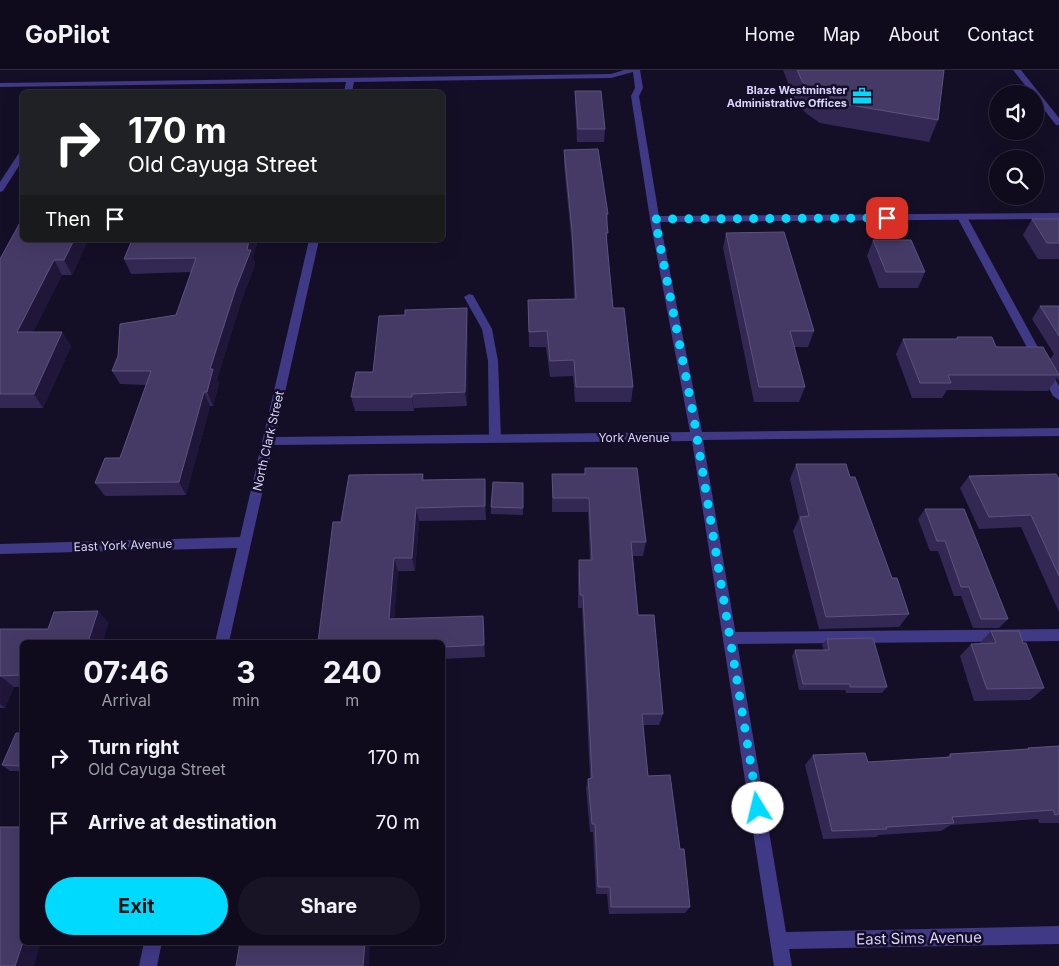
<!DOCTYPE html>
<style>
:root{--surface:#0f0b1c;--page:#181425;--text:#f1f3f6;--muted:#9b9ba3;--line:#2f2b3b;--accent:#00daff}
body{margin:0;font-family:Inter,sans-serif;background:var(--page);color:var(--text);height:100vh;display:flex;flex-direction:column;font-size:19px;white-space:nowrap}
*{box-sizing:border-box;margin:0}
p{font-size:16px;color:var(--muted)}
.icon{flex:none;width:28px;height:28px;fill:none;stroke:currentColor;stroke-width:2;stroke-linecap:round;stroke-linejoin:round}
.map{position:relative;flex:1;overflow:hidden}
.drawer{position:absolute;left:20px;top:570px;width:425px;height:305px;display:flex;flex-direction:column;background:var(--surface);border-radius:8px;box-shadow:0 5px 20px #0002,0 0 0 1px var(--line)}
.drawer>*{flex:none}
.top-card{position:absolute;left:20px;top:20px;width:425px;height:152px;border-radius:8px;box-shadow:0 5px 20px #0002,0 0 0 1px var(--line);background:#202124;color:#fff;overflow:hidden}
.tools{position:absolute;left:989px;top:15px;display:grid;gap:10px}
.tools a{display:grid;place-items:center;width:55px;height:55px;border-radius:50%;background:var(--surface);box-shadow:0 5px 20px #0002,0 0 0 1px var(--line);font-size:25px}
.pin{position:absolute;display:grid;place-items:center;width:42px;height:42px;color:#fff;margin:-21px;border-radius:10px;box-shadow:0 2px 8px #0006}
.me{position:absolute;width:55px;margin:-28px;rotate:351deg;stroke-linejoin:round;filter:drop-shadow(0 0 4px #0008)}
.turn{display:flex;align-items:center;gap:18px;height:105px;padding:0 25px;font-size:22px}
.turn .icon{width:65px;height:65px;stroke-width:2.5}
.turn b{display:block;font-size:35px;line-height:42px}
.then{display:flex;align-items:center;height:48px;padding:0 25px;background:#0003;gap:10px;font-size:19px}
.eta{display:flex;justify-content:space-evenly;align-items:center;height:85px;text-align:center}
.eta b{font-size:30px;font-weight:700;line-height:35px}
.primary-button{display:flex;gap:10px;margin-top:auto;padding:10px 25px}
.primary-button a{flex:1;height:58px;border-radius:30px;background:var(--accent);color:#111;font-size:20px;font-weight:700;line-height:58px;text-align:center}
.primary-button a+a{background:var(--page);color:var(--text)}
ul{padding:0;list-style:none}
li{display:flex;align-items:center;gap:15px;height:65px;padding:0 25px}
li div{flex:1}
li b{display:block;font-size:19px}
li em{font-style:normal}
header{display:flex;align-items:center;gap:30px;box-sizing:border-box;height:70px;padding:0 25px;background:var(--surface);border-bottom:1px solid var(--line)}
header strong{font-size:24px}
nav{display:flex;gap:28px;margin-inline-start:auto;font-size:18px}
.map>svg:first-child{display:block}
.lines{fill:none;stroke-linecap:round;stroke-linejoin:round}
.service{fill:#403986;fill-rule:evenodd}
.minor{fill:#403986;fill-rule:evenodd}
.tertiary{fill:#403986;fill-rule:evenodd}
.wall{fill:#332854}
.shaded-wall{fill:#1f163a}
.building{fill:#453a66;stroke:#5c527e}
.route{stroke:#00daff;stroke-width:9;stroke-dasharray:0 16.2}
.labels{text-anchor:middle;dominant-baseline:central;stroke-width:5;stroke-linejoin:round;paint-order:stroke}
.far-poi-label{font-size:11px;font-weight:bold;fill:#dbd4ff;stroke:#140f26;text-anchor:end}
.street-label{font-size:12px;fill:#dbd4ff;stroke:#140f26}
.near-street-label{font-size:15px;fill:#dbd4ff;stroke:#140f26}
</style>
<header>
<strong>GoPilot</strong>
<nav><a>Home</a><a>Map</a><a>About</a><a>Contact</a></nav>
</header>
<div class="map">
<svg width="1059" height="896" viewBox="0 0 1059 896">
<rect width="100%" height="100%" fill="#140f26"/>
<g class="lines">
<g class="service">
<polygon points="962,144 967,147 1059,316 1059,330 1053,326 957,147"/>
<polygon points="469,224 473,225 492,259 498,291 501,368 495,372 489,368 488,291 482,259 464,227"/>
<polygon points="1059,559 1059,571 731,574 726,572 724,568 726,564 731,562"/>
</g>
<g class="minor">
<polygon points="624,0 640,0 643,18 639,26 659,146 1059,143 1059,149 660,152 702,362 1059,358 1059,366 703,370 786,862 1059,856 1059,874 789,879 792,896 774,896 692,371 273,375 229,572 215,572 237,478 0,484 0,474 240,467 309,170 319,170 275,367 690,362 650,149 631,26 635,18 633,2 611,8 354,12 352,22 344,22 346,12 0,17 0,13 611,4"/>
<polygon points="19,83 22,83 22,91 3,121 0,122 0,112"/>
<polygon points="144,872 162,872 157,896 139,896"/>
</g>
<polygon class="tertiary" points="1013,0 1021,0 1059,48 1059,55 1056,55 1035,28 1035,24 1032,24"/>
</g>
<g class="wall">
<polygon points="783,0 944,0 938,50 929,72 820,53 807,44 796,33"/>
<polygon points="575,21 605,59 604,72 577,72 575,33"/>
<polygon points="564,80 608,144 607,173 613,238 633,317 631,332 575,332 573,306 550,307 546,277 529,277 528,230 574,229 572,176 564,95"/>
<polygon points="1032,149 1059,149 1059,189 1038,189 1023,165"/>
<polygon points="726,163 814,261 808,277 794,277 805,317 799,332 754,332 723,178"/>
<polygon points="22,170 86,170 87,172 72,205 62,205 33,262 62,262 71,276 43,338 0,338 0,189"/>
<polygon points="132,170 258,170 253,187 255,194 241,232 217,309 219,313 213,336 210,336 186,425 105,426 95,413 120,388 146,315 120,314 112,301 176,245 191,202 131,204 124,189"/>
<polygon points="873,170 925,202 918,218 879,218 867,186"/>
<polygon points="1040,236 1059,236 1059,312 1057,308 1048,321 947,320 942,328 912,328 896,284 903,269 956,269 957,267 1050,289 1054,284 1032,249"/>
<polygon points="468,252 467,336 414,338 414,341 355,341 351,327 373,302"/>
<polygon points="796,394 850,407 892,508 909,544 899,557 819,559 793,461 799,448 790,409"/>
<polygon points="585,398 646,472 643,486 633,486 638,545 663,644 659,655 643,655 648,706 680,779 690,837 685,843 609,844 607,824 596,824 593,762 590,762 586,718 588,709 590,708 582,538 578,538 578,503 579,490 590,490 588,442 552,442 552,404 585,404"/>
<polygon points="423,404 424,410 486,423 486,450 419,451 415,501 398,501 394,549 485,558 485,587 442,589 442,572 318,572 341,452"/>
<polygon points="969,406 1059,409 1059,542 1021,457 979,459 960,418"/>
<polygon points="523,413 523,445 491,444 491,437"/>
<polygon points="925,439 1008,549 999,558 973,558 961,526 954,526 938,481 930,481 918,449"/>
<polygon points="109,553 22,572 22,617 14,617 5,638 0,638 0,559 48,559"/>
<polygon points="991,561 1044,618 1030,630 974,631 960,586 971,574 979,574"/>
<polygon points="827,569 887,617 882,623 846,623 845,620 799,620 792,586 795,580 824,580 822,575"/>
<polygon points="22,663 22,701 10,701 2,695"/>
<polygon points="1059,676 1059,753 1039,753 1038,749 951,755 941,761 879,765 876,767 823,769 805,695 813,685 868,692 946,688 950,684 1026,680 1028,678"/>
</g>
<g class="shaded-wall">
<polygon points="74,170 86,170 87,172 72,205 64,190"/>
<polygon points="249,170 258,170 253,187 255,194 241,232 217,309 219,313 213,336 207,322 210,299"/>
<polygon points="54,190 62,205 26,276 17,262"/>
<polygon points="467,238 468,252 467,336 465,322"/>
<polygon points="62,262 71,276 43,338 34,324"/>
<polygon points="204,322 210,336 186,425 179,412"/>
<polygon points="412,324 414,338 414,341 412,327"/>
<polygon points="485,409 486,423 486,450 485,436"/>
<polygon points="416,438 419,451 415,501 412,488"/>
<polygon points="394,488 398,501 393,562 389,549"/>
<polygon points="98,541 109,553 103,572 88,572"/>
<polygon points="483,546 485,558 485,587 484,575"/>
<polygon points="0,606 14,617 5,638 0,634"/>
<polygon points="23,872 41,872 34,896 15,896"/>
<polygon points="365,872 370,872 369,896 363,896"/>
</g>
<g class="building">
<polygon points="797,0 944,0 938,50 827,31 813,22 802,11"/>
<polygon points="575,21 601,21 605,59 578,59"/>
<polygon points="598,79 608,144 606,144 608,163 606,163 613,238 624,238 633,317 576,317 574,290 550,291 547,261 529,262 528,230 576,229 572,160 564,80"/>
<polygon points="22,149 22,170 74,170 64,190 54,190 17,262 62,262 34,324 0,324 0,189"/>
<polygon points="1032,149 1059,149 1059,173 1047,173"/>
<polygon points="784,162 814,261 790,261 805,317 759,317 726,163"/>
<polygon points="132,170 249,170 247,180 251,180 236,218 210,299 213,299 207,322 204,322 179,412 95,413 105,388 120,388 151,301 112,301 118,286 120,254 176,245 196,188 124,189"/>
<polygon points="873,170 911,170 925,202 886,202"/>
<polygon points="1040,236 1059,236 1059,266"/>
<polygon points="467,238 465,322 412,324 412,327 351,327 356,302 373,302 379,246 405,245 405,240"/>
<polygon points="957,267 992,267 996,277 1043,277 1059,305 948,305 951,313 920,313 903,269 958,269"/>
<polygon points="796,394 846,394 850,407 855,407 892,508 897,508 909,544 826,547 800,447 809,446"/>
<polygon points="585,398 637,398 646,472 631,472 638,545 654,545 663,644 642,644 648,706 670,705 680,779 684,779 690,837 611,837 610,817 598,817 595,754 592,754 588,709 592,708 583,525 580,525 579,490 592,490 589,428 553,428 552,404 585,404"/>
<polygon points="423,404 422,410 485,409 485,436 416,438 412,488 394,488 389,549 483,546 484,575 442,577 442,572 318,572 333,452 341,452 349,405"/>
<polygon points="1056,404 1059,409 1059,506 1031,445 989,447 969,406"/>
<polygon points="493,412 523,413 523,438 491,437"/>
<polygon points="925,439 964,439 1008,549 981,549 969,517 961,517 945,471 937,471"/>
<polygon points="98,541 88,572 22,572 22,605 0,606 0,559 48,559 54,542"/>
<polygon points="991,561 1019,561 1023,573 1026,573 1044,618 987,619 971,574 996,573"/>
<polygon points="873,568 887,617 850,617 850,614 803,614 795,580 829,580 827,569"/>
<polygon points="16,663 22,663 22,696 2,695"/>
<polygon points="1059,676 1059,744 1055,745 1053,740 952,747 954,753 886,757 887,759 832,761 813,685 865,683 868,692 951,687 950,684 1029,679 1028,678"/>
<polygon points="0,757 22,757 23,872 15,896 0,896"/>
<polygon points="240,872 365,872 363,896 236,896"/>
</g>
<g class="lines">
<polyline class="route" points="758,738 693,343 655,149 887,148"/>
</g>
<defs>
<g id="office-bare" transform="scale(1.5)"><path d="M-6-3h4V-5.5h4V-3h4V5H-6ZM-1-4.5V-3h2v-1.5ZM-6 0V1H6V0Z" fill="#00daff" stroke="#140f26" stroke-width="2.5" paint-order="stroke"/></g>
</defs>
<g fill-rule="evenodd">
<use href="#office-bare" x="862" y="26"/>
</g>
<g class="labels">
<g class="far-poi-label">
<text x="847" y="20">Blaze Westminster<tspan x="847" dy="13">Administrative Offices</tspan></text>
</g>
<g class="street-label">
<text x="634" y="367">York Avenue</text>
<text transform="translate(268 371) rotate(-77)">North Clark Street</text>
<text transform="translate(123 475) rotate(-2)">East York Avenue</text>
</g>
<g class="near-street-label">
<text transform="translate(919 868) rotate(-1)">East Sims Avenue</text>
</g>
</g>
</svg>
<div class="tools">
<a><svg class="icon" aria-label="sound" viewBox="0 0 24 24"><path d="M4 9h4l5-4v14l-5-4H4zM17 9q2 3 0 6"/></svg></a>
<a><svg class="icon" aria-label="search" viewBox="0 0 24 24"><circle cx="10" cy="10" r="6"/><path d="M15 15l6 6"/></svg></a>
</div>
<div class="pin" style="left:887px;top:148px;background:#d93025"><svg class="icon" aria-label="arrive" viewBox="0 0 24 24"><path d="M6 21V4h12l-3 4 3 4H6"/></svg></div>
<svg class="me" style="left:758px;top:738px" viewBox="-20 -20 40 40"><circle r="19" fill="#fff"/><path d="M0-13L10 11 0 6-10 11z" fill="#00daff"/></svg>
<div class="top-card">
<div class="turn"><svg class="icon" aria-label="right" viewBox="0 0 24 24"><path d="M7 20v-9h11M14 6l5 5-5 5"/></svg><div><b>170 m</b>Old Cayuga Street</div></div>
<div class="then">Then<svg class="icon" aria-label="arrive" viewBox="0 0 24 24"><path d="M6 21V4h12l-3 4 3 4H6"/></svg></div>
</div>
<section class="drawer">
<div class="eta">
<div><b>07:46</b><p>Arrival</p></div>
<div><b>3</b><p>min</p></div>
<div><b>240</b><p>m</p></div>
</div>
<ul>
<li><svg class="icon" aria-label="right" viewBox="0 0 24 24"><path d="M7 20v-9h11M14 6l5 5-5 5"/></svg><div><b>Turn right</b><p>Old Cayuga Street</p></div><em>170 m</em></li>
<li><svg class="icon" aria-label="arrive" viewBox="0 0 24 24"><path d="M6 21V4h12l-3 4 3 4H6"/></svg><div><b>Arrive at destination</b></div><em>70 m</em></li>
</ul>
<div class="primary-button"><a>Exit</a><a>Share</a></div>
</section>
</div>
